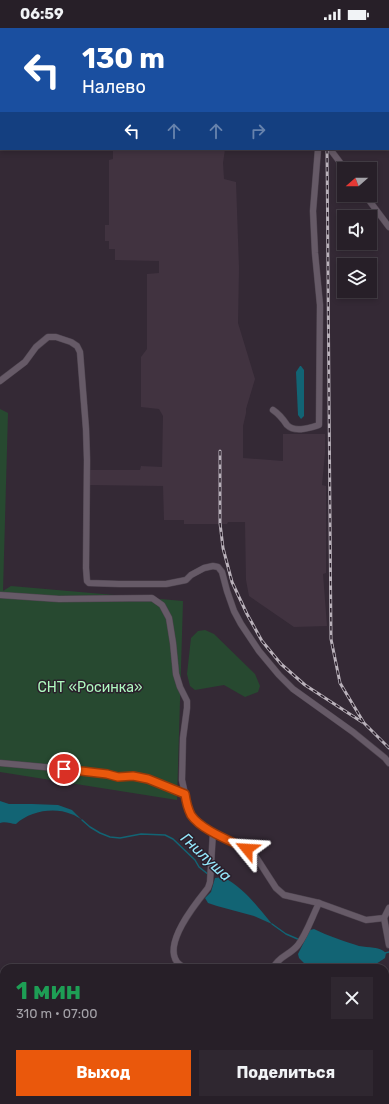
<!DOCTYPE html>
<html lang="ru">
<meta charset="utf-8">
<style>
:root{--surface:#271f28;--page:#2f2730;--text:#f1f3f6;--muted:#a4a2a8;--line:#433d45;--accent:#ea580c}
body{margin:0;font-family:Rubik,sans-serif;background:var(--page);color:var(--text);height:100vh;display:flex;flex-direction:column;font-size:15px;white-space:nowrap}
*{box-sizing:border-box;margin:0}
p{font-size:13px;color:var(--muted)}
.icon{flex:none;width:22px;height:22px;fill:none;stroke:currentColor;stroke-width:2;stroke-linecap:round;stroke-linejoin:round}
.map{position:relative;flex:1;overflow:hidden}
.details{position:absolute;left:0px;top:936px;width:389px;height:140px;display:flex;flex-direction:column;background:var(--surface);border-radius:12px 12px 0 0;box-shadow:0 2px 6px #0003,0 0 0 1px var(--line)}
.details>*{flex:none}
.top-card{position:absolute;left:0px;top:0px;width:389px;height:122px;box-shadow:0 2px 6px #0003,0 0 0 1px var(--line);background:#1a4fa0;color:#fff;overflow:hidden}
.needle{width:26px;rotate:250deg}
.tools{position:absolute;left:337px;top:134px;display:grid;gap:8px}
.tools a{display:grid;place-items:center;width:40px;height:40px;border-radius:0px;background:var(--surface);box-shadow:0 2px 6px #0003,0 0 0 1px var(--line);font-size:20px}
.pin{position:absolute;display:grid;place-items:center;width:34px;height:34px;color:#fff;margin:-17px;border:2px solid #fff;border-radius:50%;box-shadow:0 1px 4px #0007}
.me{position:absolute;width:44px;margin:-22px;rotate:297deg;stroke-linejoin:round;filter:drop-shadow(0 0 3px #0008)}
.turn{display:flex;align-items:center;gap:14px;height:84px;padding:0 16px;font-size:18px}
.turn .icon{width:52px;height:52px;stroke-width:2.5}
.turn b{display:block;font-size:28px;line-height:34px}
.lanes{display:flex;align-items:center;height:38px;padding:0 16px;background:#0003;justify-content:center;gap:20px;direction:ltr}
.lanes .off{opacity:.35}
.round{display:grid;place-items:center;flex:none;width:42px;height:42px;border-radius:0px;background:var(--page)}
.head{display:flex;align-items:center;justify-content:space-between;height:68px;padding:0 16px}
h1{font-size:24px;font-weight:700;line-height:30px;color:#1e9e55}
.button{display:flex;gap:8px;margin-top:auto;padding:8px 16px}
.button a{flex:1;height:46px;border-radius:0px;background:var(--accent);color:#fff;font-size:16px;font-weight:700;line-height:46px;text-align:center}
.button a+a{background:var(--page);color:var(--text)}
.status{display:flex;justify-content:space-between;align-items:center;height:28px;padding:0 20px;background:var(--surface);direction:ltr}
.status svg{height:11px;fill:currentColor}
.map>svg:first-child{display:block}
.industrial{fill:#413340}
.green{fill:#274930}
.water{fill:#126474}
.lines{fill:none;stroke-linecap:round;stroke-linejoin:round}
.stream{stroke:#126474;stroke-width:1.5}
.minor-casing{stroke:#4e444f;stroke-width:7}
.major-casing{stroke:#4e444f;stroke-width:9}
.minor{stroke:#665a67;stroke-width:6}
.major{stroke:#6c7c41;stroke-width:8}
.rail-casing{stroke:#bab2bb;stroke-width:3}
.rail{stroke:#2a1f2b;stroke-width:1.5;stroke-dasharray:4.5;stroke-linecap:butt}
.route-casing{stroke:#983908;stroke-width:10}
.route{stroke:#ea580c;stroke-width:7}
.labels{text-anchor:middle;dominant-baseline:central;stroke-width:3;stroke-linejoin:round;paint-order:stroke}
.park-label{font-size:14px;fill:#aef8bf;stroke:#2a1f2b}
.water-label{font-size:15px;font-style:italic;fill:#95e8fc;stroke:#2a1f2b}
</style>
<div class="status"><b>06:59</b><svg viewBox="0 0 49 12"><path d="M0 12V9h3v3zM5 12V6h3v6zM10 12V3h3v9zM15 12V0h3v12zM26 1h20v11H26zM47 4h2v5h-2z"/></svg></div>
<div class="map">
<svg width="389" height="1076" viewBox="0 0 389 1076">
<rect width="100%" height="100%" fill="#342935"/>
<polygon class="industrial" points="113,121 225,121 223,135 224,151 236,154 239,240 238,295 255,351 246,381 246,385 243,398 243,430 283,433 283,406 325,406 325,425 322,457 326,458 326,545 323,546 327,598 294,599 249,568 246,552 245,494 228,494 227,496 184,496 184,492 164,492 163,458 90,457 90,442 140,442 141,438 162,439 163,388 159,381 141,379 141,329 147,321 147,246 159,245 159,233 115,232 115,221 109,221 109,213 105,213 105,197 109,197 109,132 113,131"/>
<g class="green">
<polygon points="0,381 8,385 3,563 11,558 183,573 177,772 0,744"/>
<polygon points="205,602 214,606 255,646 260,658 258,664 245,669 224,657 195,662 190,658 187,646 191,610 198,603"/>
</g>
<g class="water">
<polygon points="300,338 301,338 304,342 304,388 301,391 298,387 296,344"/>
<path d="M 0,773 L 9,776 L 32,776 L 58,777 L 72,782 L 82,792 C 79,790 75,787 71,786 C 54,779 30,783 16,796 C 11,796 5,793 0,795 Z"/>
<path d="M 223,849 C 244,860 257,878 272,896 L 254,888 L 217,878 L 208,875 L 205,870 L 211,864 L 215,850 Z"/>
<path d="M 314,901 C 326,907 346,914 359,918 C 369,920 379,918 386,925 L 385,930 L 376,936 L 346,940 L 305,936 L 299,930 L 298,926 L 310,902 Z"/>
<polygon points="385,977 389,978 389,1024 385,1024"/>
<polygon points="385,1033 389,1033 389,1076 369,1076 368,1072 385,1072"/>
</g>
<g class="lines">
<g class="stream">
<polyline points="82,792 90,799 100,805 110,809 120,810 141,806 165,807 173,811 195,832 199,839 209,847"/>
<polyline points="272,896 286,906 300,912"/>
<polyline points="385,925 389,924"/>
<polyline points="375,935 379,940"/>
<polyline points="385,960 387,978"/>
</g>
<g class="minor-casing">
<g id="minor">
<polyline points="26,0 27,1"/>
<polyline points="99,0 99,1"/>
<polyline points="188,0 188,1"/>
<polyline points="307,0 307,1"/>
<polyline points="0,63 1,62"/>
<polyline points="330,121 345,141"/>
<polyline points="365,167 389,199"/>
<polyline points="0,353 25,334 36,319 48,309 56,309 71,314 77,318 80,324 86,401 87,432 86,540 87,553 89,555 119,556 166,556 186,552 191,547 204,540 213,538 218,539 222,544 227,563 234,583 241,596 259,623 279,647 293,661 353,704 385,730 389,735"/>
<path d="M 273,382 C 279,386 283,391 287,397 C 295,405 309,400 319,397 L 320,277 L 315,225 L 313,183 L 318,121"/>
<polyline points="0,567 59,571 152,570 162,577 169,590 173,615 176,646 180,659 187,673 187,680 183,710 182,752 185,766"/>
<polyline points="0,735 88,743 107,746 118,749 133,748 148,751 185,766 186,773 190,785 195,791 205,800 247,821 254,826 276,860 284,867 319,875 366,892 384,890"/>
<polyline points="384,890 389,917"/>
<polyline points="384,890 389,880"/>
<path d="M 185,940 C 182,938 179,937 177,934 C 163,915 196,875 208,860 L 210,854 L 213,804"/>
<path d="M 273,940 C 280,927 289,928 298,917 C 307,905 312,889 319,875"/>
<polyline points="385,1030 389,1030"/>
</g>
</g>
<g class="major-casing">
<g id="major">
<polyline points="0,971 4,973"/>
<polyline points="178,1072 182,1076"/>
</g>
</g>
<use href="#minor" class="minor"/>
<use href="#major" class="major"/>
<g class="rail-casing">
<g id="rail">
<polyline points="316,0 316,1"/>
<polyline points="327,121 331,611 340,655 364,695 389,720"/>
<polyline points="220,423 220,495 223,520 232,554 247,586 262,613 281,636 305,657 362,694"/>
</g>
</g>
<use href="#rail" class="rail"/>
</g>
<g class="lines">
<g class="route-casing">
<path id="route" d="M 64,741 L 107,746 L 118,749 L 133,748 L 148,751 L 185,766 C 186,773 188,781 191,787 C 201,802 231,813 247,821"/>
</g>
<use href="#route" class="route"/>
</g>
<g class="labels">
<g class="park-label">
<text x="90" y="659">СНТ «Росинка»</text>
</g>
<g class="water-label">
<text transform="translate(206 829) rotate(43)">Гнилуша</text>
</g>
</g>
</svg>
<div class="tools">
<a><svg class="needle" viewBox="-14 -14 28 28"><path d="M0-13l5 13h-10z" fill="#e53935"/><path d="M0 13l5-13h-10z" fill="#a4a2a8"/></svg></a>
<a><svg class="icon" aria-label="sound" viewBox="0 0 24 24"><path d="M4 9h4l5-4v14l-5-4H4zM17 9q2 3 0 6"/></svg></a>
<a><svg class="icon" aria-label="layers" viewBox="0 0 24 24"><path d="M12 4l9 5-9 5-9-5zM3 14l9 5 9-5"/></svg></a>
</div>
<div class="pin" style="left:64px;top:741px;background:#d93025"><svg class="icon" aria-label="arrive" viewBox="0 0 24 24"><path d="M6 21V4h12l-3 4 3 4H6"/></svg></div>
<svg class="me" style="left:247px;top:821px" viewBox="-20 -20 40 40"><path d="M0-17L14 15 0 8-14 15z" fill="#ea580c" stroke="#fff" stroke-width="4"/></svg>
<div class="top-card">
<div class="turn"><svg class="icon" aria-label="left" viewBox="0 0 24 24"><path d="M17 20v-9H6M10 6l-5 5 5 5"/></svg><div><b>130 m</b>Налево</div></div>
<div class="lanes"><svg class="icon" aria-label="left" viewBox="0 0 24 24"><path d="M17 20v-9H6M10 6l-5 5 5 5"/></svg><svg class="icon off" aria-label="ahead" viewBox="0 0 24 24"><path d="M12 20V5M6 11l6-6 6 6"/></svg><svg class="icon off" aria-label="ahead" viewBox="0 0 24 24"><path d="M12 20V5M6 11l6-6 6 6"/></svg><svg class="icon off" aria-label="right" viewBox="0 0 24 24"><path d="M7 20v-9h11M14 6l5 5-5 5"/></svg></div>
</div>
<section class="details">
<div class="head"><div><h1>1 мин</h1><p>310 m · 07:00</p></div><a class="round"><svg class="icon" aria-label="close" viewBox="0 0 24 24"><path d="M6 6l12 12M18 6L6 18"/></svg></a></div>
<div class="button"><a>Выход</a><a>Поделиться</a></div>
</section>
</div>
